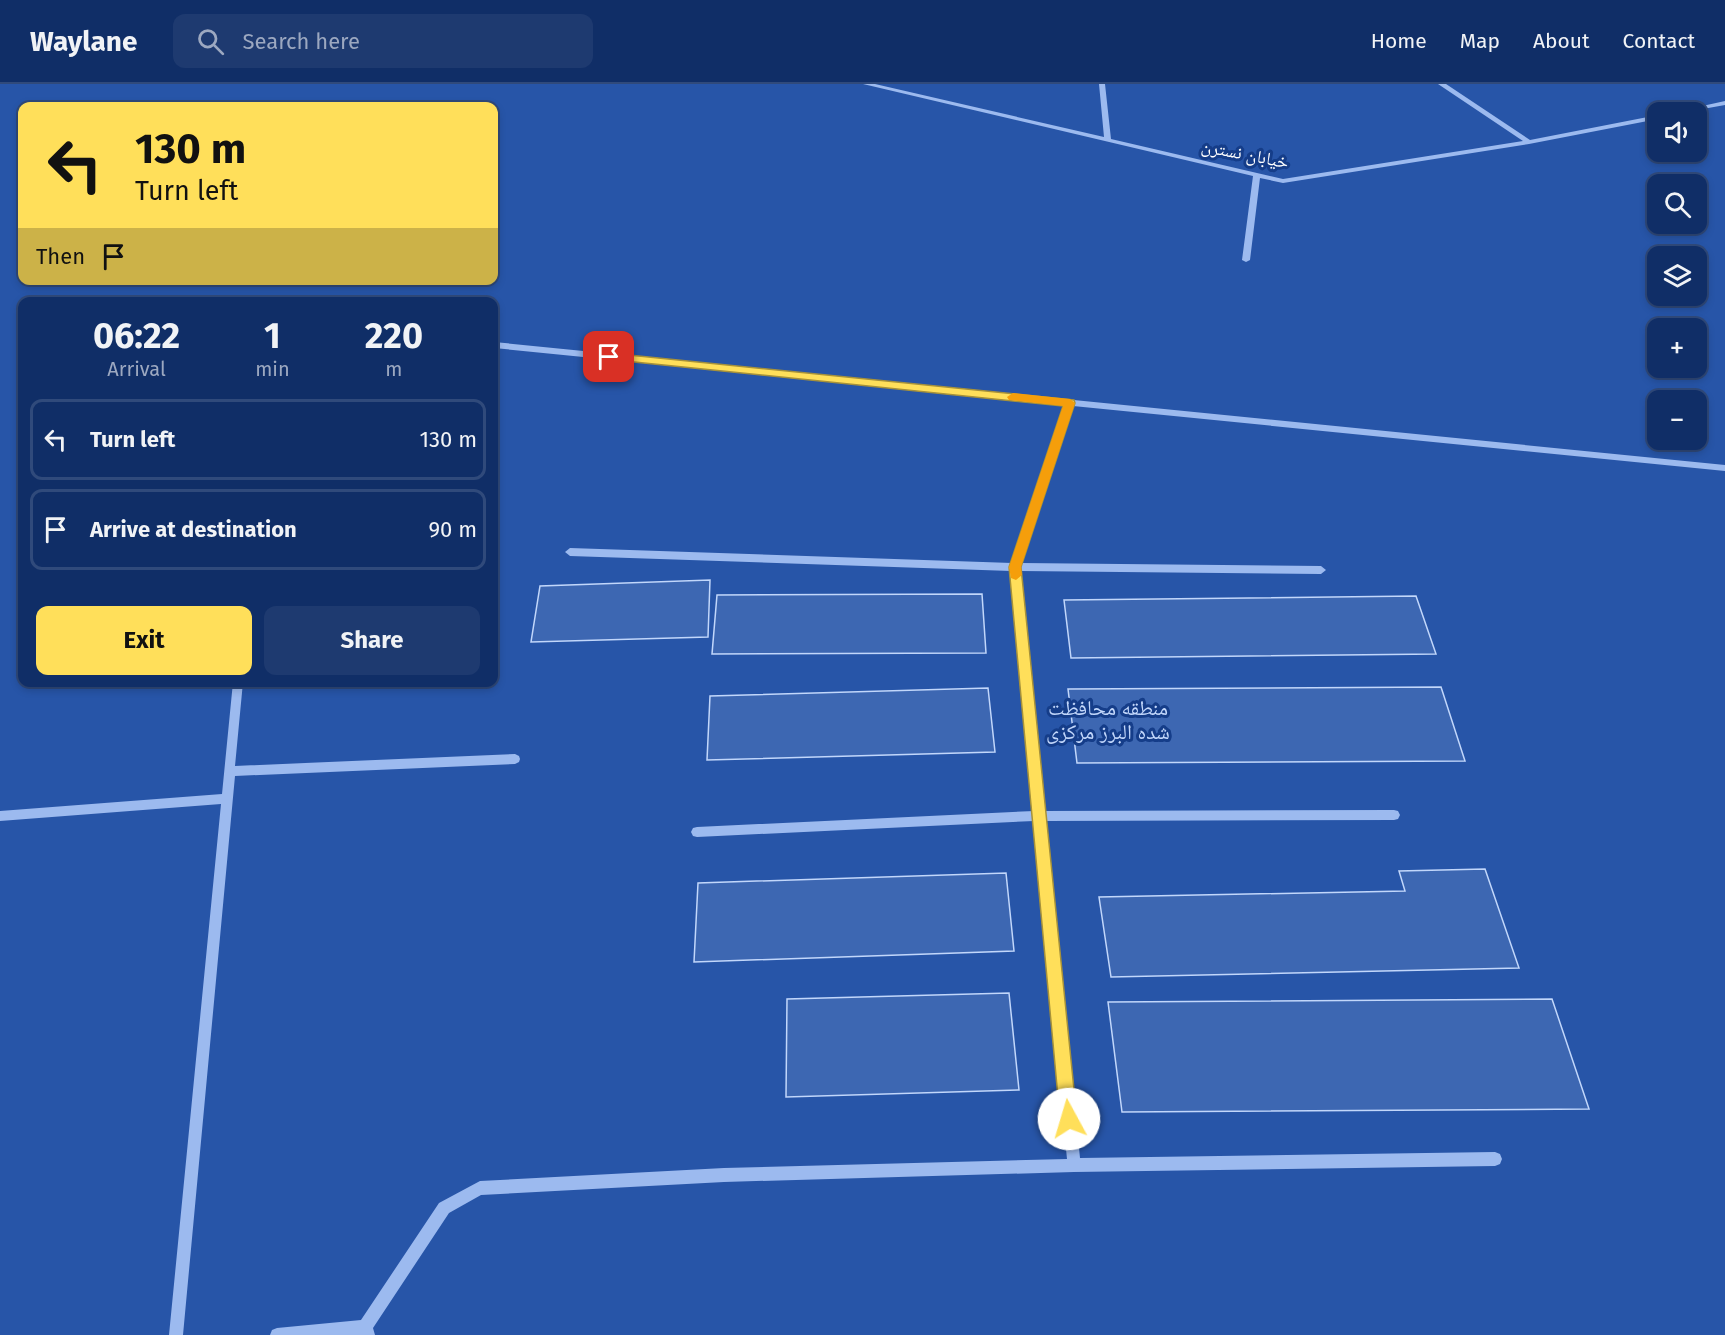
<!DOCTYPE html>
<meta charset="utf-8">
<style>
:root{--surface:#102e67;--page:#1e3a70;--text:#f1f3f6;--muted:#9ca8c0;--line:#304a7b;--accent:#ffdf5a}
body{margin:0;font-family:"Fira Sans","Noto Naskh Arabic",sans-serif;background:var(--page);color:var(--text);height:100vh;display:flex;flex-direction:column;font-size:22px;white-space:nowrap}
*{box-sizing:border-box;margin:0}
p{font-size:20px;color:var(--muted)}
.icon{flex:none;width:33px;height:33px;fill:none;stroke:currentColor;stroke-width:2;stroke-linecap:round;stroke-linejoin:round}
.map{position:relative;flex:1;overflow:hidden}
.drawer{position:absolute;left:18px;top:213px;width:480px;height:390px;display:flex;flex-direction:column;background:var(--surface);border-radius:12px;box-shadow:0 3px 9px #0003,0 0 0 2px var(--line)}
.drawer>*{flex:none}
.banner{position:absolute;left:18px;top:18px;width:480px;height:183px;border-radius:12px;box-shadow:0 3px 9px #0003,0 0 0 2px var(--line);background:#ffdf5a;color:#111;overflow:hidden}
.buttons{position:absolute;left:1647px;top:18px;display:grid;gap:12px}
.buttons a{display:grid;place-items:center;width:60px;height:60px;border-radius:12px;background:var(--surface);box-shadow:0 3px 9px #0003,0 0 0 2px var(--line);font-size:30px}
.pin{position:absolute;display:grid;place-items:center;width:51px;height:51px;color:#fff;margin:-26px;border-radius:12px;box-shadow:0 3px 9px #0006}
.me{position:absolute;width:66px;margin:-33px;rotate:354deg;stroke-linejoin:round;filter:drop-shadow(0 0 4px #0008)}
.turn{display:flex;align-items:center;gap:21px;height:126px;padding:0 18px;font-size:27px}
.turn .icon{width:78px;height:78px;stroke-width:2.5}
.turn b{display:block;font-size:42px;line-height:51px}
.then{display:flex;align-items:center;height:57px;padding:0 18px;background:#0003;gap:12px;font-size:22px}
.eta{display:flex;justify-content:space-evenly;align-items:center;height:102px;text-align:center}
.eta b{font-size:36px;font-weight:700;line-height:42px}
.action{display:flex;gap:12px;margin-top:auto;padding:12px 18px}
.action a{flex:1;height:69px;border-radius:12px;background:var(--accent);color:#111;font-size:24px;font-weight:700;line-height:69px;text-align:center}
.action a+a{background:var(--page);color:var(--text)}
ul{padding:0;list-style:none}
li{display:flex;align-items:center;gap:18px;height:81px;margin:0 12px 9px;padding:0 6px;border:3px solid var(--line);border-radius:12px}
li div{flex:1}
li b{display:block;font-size:22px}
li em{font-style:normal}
header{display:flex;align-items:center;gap:36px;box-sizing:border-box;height:84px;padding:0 30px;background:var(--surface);border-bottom:2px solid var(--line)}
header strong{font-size:28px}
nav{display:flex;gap:33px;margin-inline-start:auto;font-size:21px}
.search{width:420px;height:54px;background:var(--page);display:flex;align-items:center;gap:15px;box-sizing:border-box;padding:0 21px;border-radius:12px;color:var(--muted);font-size:22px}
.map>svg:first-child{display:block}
.green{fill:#2755a8;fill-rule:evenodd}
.building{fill:#3d67b2;stroke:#c2d7fb;stroke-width:1.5}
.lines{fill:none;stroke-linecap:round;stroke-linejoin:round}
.minor{fill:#9cbaef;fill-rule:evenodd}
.route{fill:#ffdf5a;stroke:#a6913a;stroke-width:1.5}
.slow{fill:#f59e0b}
.labels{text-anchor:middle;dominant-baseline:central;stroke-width:6;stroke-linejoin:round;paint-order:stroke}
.far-street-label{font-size:18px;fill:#fff;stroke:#153d89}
.park-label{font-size:21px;fill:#c2d7fb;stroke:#153d89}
</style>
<header>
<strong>Waylane</strong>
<div class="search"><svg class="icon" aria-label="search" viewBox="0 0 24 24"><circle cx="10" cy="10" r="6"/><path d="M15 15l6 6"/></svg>Search here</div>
<nav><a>Home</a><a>Map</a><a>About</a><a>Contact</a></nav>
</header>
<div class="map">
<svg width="1725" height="1251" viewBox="0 0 1725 1251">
<rect width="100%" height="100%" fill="#153d89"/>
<path class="green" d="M 0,0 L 1725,0 L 1725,1251 L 0,1251 ZM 22,22 L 494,22 L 494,196 L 22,196 ZM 1658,28 L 1696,28 L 1696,68 L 1658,68 ZM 1658,100 L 1696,100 L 1696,140 L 1658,140 ZM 1658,172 L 1696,172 L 1696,212 L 1658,212 ZM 22,218 L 494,218 L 494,598 L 22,598 ZM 1658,244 L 1696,244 L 1696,284 L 1658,284 ZM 1658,316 L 1696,316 L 1696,356 L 1658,356 Z"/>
<g class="building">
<polygon points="710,496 708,553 531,558 540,502"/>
<polygon points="982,510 986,569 712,570 717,511"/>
<polygon points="1416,512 1436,570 1071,574 1064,516"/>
<polygon points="1441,603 1465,677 1077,679 1068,605"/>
<polygon points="988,604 995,668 707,676 710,612"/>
<polygon points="1485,785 1519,884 1111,893 1099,813 1405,807 1399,787"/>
<polygon points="1006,789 1014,867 694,878 698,799"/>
<polygon points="1009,909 1019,1006 786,1013 787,915"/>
<polygon points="1552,915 1589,1025 1122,1028 1108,918"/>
</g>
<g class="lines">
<g class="minor">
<polygon points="863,0 875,0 1104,53 1099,0 1105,0 1111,55 1283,95 1523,57 1438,0 1446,0 1530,56 1658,31 1658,35 1529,60 1283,99 1260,94 1250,176 1246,178 1242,176 1253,92"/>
<polygon points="1725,17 1725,21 1686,28 1675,28"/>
<polygon points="30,212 56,215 60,218 27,217 26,215"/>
<polygon points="494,258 1725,381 1725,387 1073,322 1021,479 1321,482 1326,486 1321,490 1020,487 1045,727 1394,726 1398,727 1400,731 1398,735 1394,736 1046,737 1080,1074 1495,1068 1500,1070 1502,1075 1500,1080 1495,1082 1074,1088 724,1098 481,1111 449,1129 373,1244 375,1251 270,1251 272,1246 277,1244 361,1236 439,1119 480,1097 724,1084 1067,1075 1034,737 697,753 693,752 691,748 693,744 697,743 1034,727 1011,487 570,472 565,468 570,464 1012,479 1065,321 494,264"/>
<polygon points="233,598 243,598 235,682 515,670 519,672 520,675 519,678 515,680 235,692 183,1251 169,1251 221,720 0,737 0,727 222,710"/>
</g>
</g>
<polygon class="route" points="609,269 1074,316 1075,319 1021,483 1077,1035 1075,1041 1069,1043 1063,1041 1060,1035 1009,483 1063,322 605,275 605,270"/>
<polygon class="slow" points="1013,309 1070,315 1075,319 1021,483 1022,491 1016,496 1011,494 1009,483 1063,322 1009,316 1007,313"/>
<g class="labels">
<g class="far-street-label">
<text transform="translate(1245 70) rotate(11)">خیابان نسترن</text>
</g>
<g class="park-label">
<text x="1108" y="624">منطقه محافظت<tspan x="1108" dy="24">شده البرز مرکزی</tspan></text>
</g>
</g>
</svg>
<div class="buttons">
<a><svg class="icon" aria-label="sound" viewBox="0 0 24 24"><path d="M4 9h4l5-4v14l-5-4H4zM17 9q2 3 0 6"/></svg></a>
<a><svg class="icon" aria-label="search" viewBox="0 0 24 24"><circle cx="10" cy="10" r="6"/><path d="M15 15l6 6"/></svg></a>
<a><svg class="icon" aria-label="layers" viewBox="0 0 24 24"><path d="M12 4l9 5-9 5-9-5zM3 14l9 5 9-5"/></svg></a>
<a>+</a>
<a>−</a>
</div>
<div class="pin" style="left:609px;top:273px;background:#d93025"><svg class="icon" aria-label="arrive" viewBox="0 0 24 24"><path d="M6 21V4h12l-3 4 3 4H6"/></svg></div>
<svg class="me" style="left:1069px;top:1035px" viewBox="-20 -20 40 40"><circle r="19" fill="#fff"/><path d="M0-13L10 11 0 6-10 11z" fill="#ffdf5a"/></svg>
<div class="banner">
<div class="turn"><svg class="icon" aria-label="left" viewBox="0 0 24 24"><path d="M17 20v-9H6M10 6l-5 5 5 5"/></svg><div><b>130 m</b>Turn left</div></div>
<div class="then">Then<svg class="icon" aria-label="arrive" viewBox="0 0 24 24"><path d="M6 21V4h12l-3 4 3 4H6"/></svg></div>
</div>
<section class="drawer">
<div class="eta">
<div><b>06:22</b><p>Arrival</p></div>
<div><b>1</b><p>min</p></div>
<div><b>220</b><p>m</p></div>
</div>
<ul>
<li><svg class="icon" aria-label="left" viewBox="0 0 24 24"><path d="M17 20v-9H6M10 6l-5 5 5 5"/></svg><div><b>Turn left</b></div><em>130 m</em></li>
<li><svg class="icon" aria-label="arrive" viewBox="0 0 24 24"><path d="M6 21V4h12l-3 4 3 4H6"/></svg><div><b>Arrive at destination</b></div><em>90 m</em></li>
</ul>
<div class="action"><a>Exit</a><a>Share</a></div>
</section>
</div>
